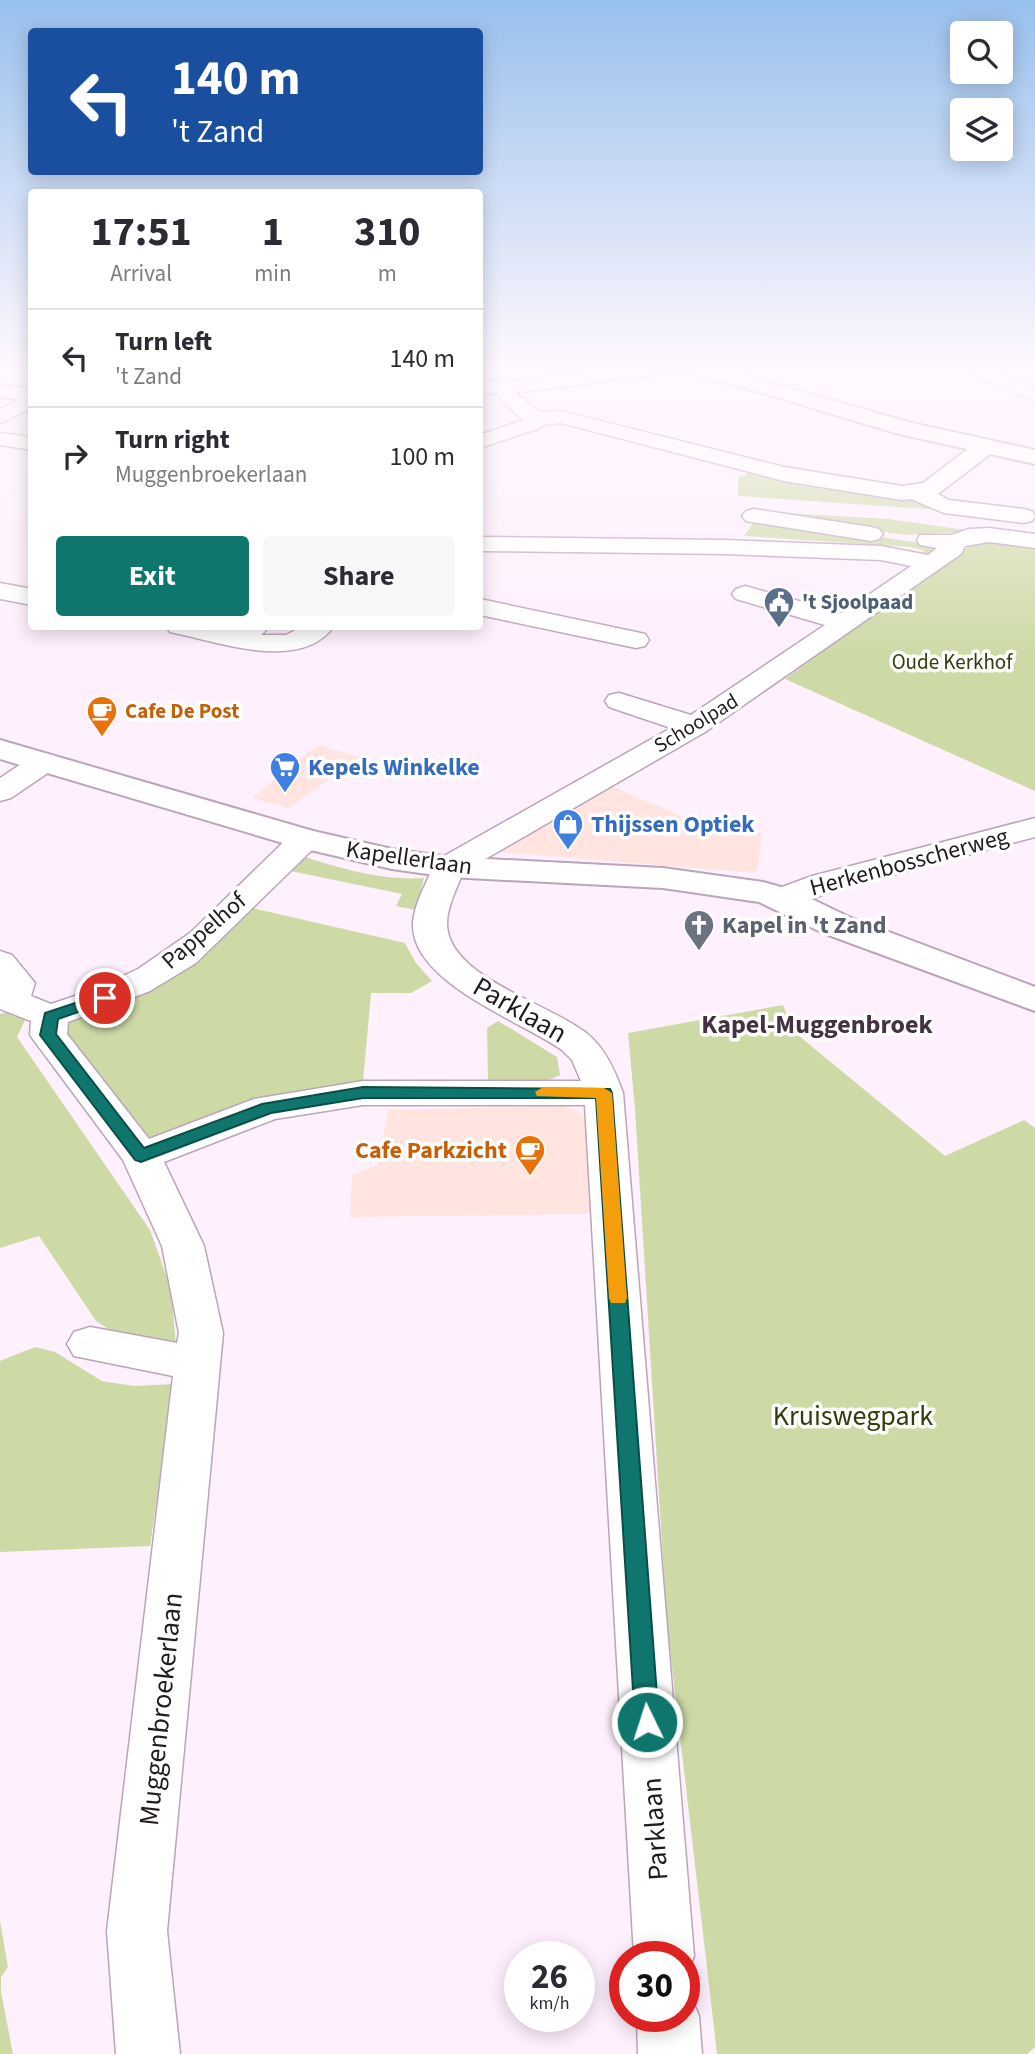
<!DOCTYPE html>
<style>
:root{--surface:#fff;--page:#f7f7f7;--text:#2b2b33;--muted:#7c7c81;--line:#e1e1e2;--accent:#0f766e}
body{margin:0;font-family:"Source Sans 3",sans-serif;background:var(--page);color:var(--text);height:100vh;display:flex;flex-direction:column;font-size:26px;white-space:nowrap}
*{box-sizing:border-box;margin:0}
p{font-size:23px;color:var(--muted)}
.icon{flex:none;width:38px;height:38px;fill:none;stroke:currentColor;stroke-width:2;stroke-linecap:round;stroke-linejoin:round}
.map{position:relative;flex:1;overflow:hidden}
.drawer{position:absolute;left:28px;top:189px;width:455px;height:441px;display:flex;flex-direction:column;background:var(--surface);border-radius:7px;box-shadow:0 4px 18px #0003}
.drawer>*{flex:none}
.guide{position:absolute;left:28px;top:28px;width:455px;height:147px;border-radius:7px;box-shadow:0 4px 18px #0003;background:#1a4fa0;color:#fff;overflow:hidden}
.fabs{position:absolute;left:950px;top:21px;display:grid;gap:14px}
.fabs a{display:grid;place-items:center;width:63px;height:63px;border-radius:7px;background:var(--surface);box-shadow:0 4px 18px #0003;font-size:35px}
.speed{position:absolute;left:504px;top:1941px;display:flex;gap:14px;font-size:35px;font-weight:700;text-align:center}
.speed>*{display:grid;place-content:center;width:91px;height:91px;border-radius:50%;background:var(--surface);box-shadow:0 4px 18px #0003;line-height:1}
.speed small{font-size:18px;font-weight:400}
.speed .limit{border:10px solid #d22;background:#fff;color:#111}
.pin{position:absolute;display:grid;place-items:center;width:60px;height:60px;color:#fff;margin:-30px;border:4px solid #fff;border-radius:50%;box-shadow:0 2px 7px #0007}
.me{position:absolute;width:77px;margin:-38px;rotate:356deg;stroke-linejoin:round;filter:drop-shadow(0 0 5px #0008)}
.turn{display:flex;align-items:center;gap:24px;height:147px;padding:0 28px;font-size:32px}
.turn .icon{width:91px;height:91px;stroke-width:2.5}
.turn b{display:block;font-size:49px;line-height:60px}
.eta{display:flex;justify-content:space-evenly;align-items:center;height:119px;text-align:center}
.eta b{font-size:42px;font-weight:700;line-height:49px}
.action{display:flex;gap:14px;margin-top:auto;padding:14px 28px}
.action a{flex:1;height:80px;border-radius:7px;background:var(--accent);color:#fff;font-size:28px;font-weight:700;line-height:80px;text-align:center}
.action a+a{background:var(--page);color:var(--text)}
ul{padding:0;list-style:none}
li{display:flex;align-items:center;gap:21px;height:98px;padding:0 28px;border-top:2px solid var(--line)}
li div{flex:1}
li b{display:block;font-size:26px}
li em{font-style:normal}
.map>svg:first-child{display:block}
.commercial{fill:#ffe4df}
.green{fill:#cedaa6}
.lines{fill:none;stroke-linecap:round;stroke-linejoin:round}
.street-casing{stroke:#bba5b9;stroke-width:3}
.secondary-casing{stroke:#bba5b9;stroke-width:4}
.street{fill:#fff;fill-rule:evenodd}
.secondary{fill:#fff;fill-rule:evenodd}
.route{fill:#0f766e;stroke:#0a4d48;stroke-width:2}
.slow{fill:#f59e0b}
.labels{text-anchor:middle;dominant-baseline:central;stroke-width:7;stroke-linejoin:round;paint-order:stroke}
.far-service-label{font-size:21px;font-weight:bold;fill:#4e5e75;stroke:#fff;text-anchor:start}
.far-park-label{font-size:21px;fill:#343c0b;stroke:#fff}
.far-food-label{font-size:21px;font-weight:bold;fill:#c56008;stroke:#fff;text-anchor:start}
.far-street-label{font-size:21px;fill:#221a22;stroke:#fff}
.shop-label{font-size:24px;font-weight:bold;fill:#366cbe;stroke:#fff;text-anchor:start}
.street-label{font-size:24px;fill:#221a22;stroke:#fff}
.worship-label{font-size:24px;font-weight:bold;fill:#5b616d;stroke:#fff;text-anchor:start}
.food-label{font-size:24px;font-weight:bold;fill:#c56008;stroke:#fff;text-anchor:end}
.neighbourhood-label{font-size:26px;font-weight:bold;fill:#443243;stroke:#fff}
.near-street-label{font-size:28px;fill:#221a22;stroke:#fff}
.near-park-label{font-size:28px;fill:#343c0b;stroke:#fff}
</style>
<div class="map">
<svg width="1035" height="2054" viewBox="0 0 1035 2054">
<rect width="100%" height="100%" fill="#fef0fd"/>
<g class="commercial">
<polygon points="318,745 360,757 289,808 252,798"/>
<polygon points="604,783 699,824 762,833 757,873 487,851"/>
<polygon points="564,1106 583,1114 597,1160 597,1211 584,1214 350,1217 352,1175 378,1165 388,1110"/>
</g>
<g class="green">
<polygon points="754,471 914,497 943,510 738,496 738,478"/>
<polygon points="748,511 888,519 973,531 905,535"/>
<polygon points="757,518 927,544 938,551 936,555 919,556 924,551 911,547 744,536"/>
<polygon points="978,540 1035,547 1035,791 785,679"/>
<path d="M 295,854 C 338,867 378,881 424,878 L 416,910 L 396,906 L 402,894 L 281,869 Z"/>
<polygon points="248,907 405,943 416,963 432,981 411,993 371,993 363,1082 149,1141 60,1025"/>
<polygon points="783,1005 793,1031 945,1156 1024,1120 1035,1128 1035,2047 1027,2054 717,2054 667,1624 635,1109 628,1033"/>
<polygon points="9,1011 25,1020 17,1037 150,1230 171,1289 176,1345 122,1338 96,1321 39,1236 0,1248 0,1014"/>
<polygon points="498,1021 557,1057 560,1075 544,1082 488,1082 487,1028"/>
<polygon points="35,1347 55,1352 102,1381 134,1386 174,1384 150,1546 0,1552 0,1361"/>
<polygon points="0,1921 8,1967 1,1977 1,1992 13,2054 0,2054"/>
</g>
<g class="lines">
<g class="street-casing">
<g id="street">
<polygon points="963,368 989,368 1035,388 1035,401 966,372"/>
<polygon points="505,379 512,381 518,395 539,412 561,411 784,467 902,486 923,483 977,442 993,442 996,447 993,452 938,494 949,500 1024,509 1032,511 1035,517 1032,521 1024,523 944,513 911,499 902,500 784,481 561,423 543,425 540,428 480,448 480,435 523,420 502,401 495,385 498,381"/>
<polygon points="32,394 32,408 0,423 0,409"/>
<polygon points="0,433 32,437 32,450 0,445"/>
<polygon points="754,509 871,527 879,529 883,534 879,539 871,541 746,521 742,516 746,511"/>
<path d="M 989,528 L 1035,534 L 1035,548 L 989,542 L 965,546 L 961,554 L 705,732 L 463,872 C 457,888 447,907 447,924 C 448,979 556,1005 591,1037 C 607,1052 616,1073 623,1093 L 694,1956 L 686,1978 L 684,1956 L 634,1956 L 585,1105 L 363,1105 L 275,1119 L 164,1162 L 204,1246 L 223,1333 L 167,1931 L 180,2054 L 116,2054 L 107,1931 L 173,1376 L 74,1356 L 67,1344 L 74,1332 L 90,1327 L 177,1343 L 179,1333 L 162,1246 L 123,1160 L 30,1035 L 31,1021 L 0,1009 L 0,951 L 12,955 L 35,983 L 31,996 L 51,1004 L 96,989 L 138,969 L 190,933 L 294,832 L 305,829 L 316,832 L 321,839 L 316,846 L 196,963 L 150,991 L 68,1022 L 67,1034 L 149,1139 L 254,1099 L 363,1081 L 581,1081 L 572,1060 L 562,1050 C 521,1021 410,982 413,923 C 414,904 426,884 433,867 L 437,860 L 671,728 L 609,707 L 605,701 L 609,695 L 619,693 L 691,715 L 825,625 L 736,599 L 732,594 L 736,589 L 745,586 L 842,613 L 911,566 L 881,560 L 725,554 L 480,551 L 480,537 L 725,540 L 881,546 L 928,555 L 937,548 L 920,545 L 917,540 L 920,535 L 951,535 L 969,529 Z"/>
<polygon points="0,583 32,589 32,605 0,599"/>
<polygon points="480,599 636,632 645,634 649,640 645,646 636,648 480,615"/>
<path d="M 166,626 L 221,626 L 234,629 L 238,626 L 270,626 L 261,635 L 286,635 L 303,626 L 334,626 C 302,672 222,643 179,634 L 170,632 Z"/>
<polygon points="44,753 55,756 59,762 55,768 11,798 0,801 0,778 33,756"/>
<polygon points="1035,818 1035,837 836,890 795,905 783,908 771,905 766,898 771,891 812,876"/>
<polygon points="684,1991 690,1994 699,2016 702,2054 638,2054 637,2016 684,2016"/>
</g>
</g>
<g class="secondary-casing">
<g id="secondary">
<polygon points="614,368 718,368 912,423 1035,450 1035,464 899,434 746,388 689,374 659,374 530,391 480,394 480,382 530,379"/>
<polygon points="0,385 32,389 32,401 0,397"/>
<polygon points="0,740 313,831 392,849 449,857 663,868 763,882 795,891 849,917 1035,987 1035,1011 823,933 759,902 663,888 449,877 392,869 293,846 0,759"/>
</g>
</g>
<use href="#street" class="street"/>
<use href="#secondary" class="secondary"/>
</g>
<linearGradient id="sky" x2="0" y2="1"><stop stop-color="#98c0ed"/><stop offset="0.56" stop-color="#fff8fe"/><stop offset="1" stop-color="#fff8fe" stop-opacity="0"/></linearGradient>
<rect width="1035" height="655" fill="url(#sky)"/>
<polygon class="route" points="105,993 110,995 112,998 110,1001 58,1019 56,1034 144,1148 262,1104 363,1087 610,1089 612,1093 659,1722 656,1730 647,1733 639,1730 635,1722 596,1098 363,1098 271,1113 141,1162 135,1160 40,1035 45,1013"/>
<polygon class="slow" points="543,1087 604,1088 612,1093 627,1298 625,1303 611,1303 609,1298 596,1098 537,1096 535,1092"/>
<defs>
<g id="civic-pin" transform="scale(1.575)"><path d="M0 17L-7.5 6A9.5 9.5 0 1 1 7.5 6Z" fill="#5c6f8a" stroke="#fff"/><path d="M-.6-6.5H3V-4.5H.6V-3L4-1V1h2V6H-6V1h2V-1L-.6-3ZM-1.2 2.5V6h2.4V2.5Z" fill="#fff"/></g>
<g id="cafe-pin" transform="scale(1.575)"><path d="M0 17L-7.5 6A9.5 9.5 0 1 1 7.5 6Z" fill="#e8710a" stroke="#fff"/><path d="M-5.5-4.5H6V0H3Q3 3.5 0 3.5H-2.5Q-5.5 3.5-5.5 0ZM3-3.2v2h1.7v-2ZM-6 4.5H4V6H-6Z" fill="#fff"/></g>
<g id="supermarket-pin" transform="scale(1.575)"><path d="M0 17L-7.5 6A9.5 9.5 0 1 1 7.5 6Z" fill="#3f7fe0" stroke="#fff"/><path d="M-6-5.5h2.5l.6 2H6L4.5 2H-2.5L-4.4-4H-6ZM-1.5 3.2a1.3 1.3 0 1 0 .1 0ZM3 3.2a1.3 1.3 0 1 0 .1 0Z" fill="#fff"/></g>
<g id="shop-pin" transform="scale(1.575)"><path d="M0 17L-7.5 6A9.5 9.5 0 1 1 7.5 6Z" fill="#3f7fe0" stroke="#fff"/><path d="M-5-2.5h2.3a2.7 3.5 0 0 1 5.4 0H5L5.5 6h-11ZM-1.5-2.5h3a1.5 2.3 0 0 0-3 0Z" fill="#fff"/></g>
<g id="church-pin" transform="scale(1.575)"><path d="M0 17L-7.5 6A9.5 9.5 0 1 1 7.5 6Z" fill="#6b7280" stroke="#fff"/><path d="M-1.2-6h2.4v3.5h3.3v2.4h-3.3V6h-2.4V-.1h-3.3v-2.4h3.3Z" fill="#fff"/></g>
</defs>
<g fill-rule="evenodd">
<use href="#civic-pin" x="779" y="602"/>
<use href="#cafe-pin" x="102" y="711"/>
<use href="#supermarket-pin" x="285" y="767"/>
<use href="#shop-pin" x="568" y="824"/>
<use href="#church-pin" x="699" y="925"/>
<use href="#cafe-pin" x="530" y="1150"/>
</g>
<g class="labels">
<g class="far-service-label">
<text x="802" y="602">'t Sjoolpaad</text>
</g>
<g class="far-park-label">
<text x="952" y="662">Oude Kerkhof</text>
</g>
<g class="far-food-label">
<text x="125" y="711">Cafe De Post</text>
</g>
<g class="far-street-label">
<text transform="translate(696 723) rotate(-31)">Schoolpad</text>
</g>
<g class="shop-label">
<text x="308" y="767">Kepels Winkelke</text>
<text x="591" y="824">Thijssen Optiek</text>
</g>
<g class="street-label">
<text transform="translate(409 858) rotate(8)">Kapellerlaan</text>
<text transform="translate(909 862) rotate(-15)">Herkenbosscherweg</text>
<text transform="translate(204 931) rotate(-41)">Pappelhof</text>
</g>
<g class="worship-label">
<text x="722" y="925">Kapel in 't Zand</text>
</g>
<g class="food-label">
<text x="507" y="1150">Cafe Parkzicht</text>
</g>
<g class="neighbourhood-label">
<text x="817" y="1024">Kapel-Muggenbroek</text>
</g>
<g class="near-street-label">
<text transform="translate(520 1010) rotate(30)">Parklaan</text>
<text transform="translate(161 1709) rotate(-84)">Muggenbroekerlaan</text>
<text transform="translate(655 1829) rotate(-94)">Parklaan</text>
</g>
<g class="near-park-label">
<text x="853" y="1416">Kruiswegpark</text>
</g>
</g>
</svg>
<div class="fabs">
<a><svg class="icon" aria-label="search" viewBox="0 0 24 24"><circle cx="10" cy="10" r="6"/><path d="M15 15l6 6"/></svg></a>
<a><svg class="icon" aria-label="layers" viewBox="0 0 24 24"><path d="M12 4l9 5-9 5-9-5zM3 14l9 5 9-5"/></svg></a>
</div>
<div class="speed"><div>26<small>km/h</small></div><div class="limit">30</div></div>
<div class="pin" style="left:105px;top:998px;background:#d93025"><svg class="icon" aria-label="arrive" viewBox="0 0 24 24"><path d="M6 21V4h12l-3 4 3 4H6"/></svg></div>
<svg class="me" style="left:647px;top:1722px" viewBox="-20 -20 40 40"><circle r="17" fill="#0f766e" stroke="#fff" stroke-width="3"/><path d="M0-11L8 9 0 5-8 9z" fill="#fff"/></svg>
<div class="guide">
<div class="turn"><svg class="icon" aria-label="left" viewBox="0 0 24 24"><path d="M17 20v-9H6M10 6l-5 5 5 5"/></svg><div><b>140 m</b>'t Zand</div></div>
</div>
<section class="drawer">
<div class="eta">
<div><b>17:51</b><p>Arrival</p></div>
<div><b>1</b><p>min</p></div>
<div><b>310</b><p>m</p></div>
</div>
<ul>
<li><svg class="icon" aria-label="left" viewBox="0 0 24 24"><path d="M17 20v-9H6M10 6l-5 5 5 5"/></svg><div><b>Turn left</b><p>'t Zand</p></div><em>140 m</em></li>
<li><svg class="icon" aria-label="right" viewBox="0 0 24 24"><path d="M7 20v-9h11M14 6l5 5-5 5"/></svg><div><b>Turn right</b><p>Muggenbroekerlaan</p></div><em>100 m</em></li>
</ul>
<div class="action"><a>Exit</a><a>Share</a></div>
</section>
</div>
